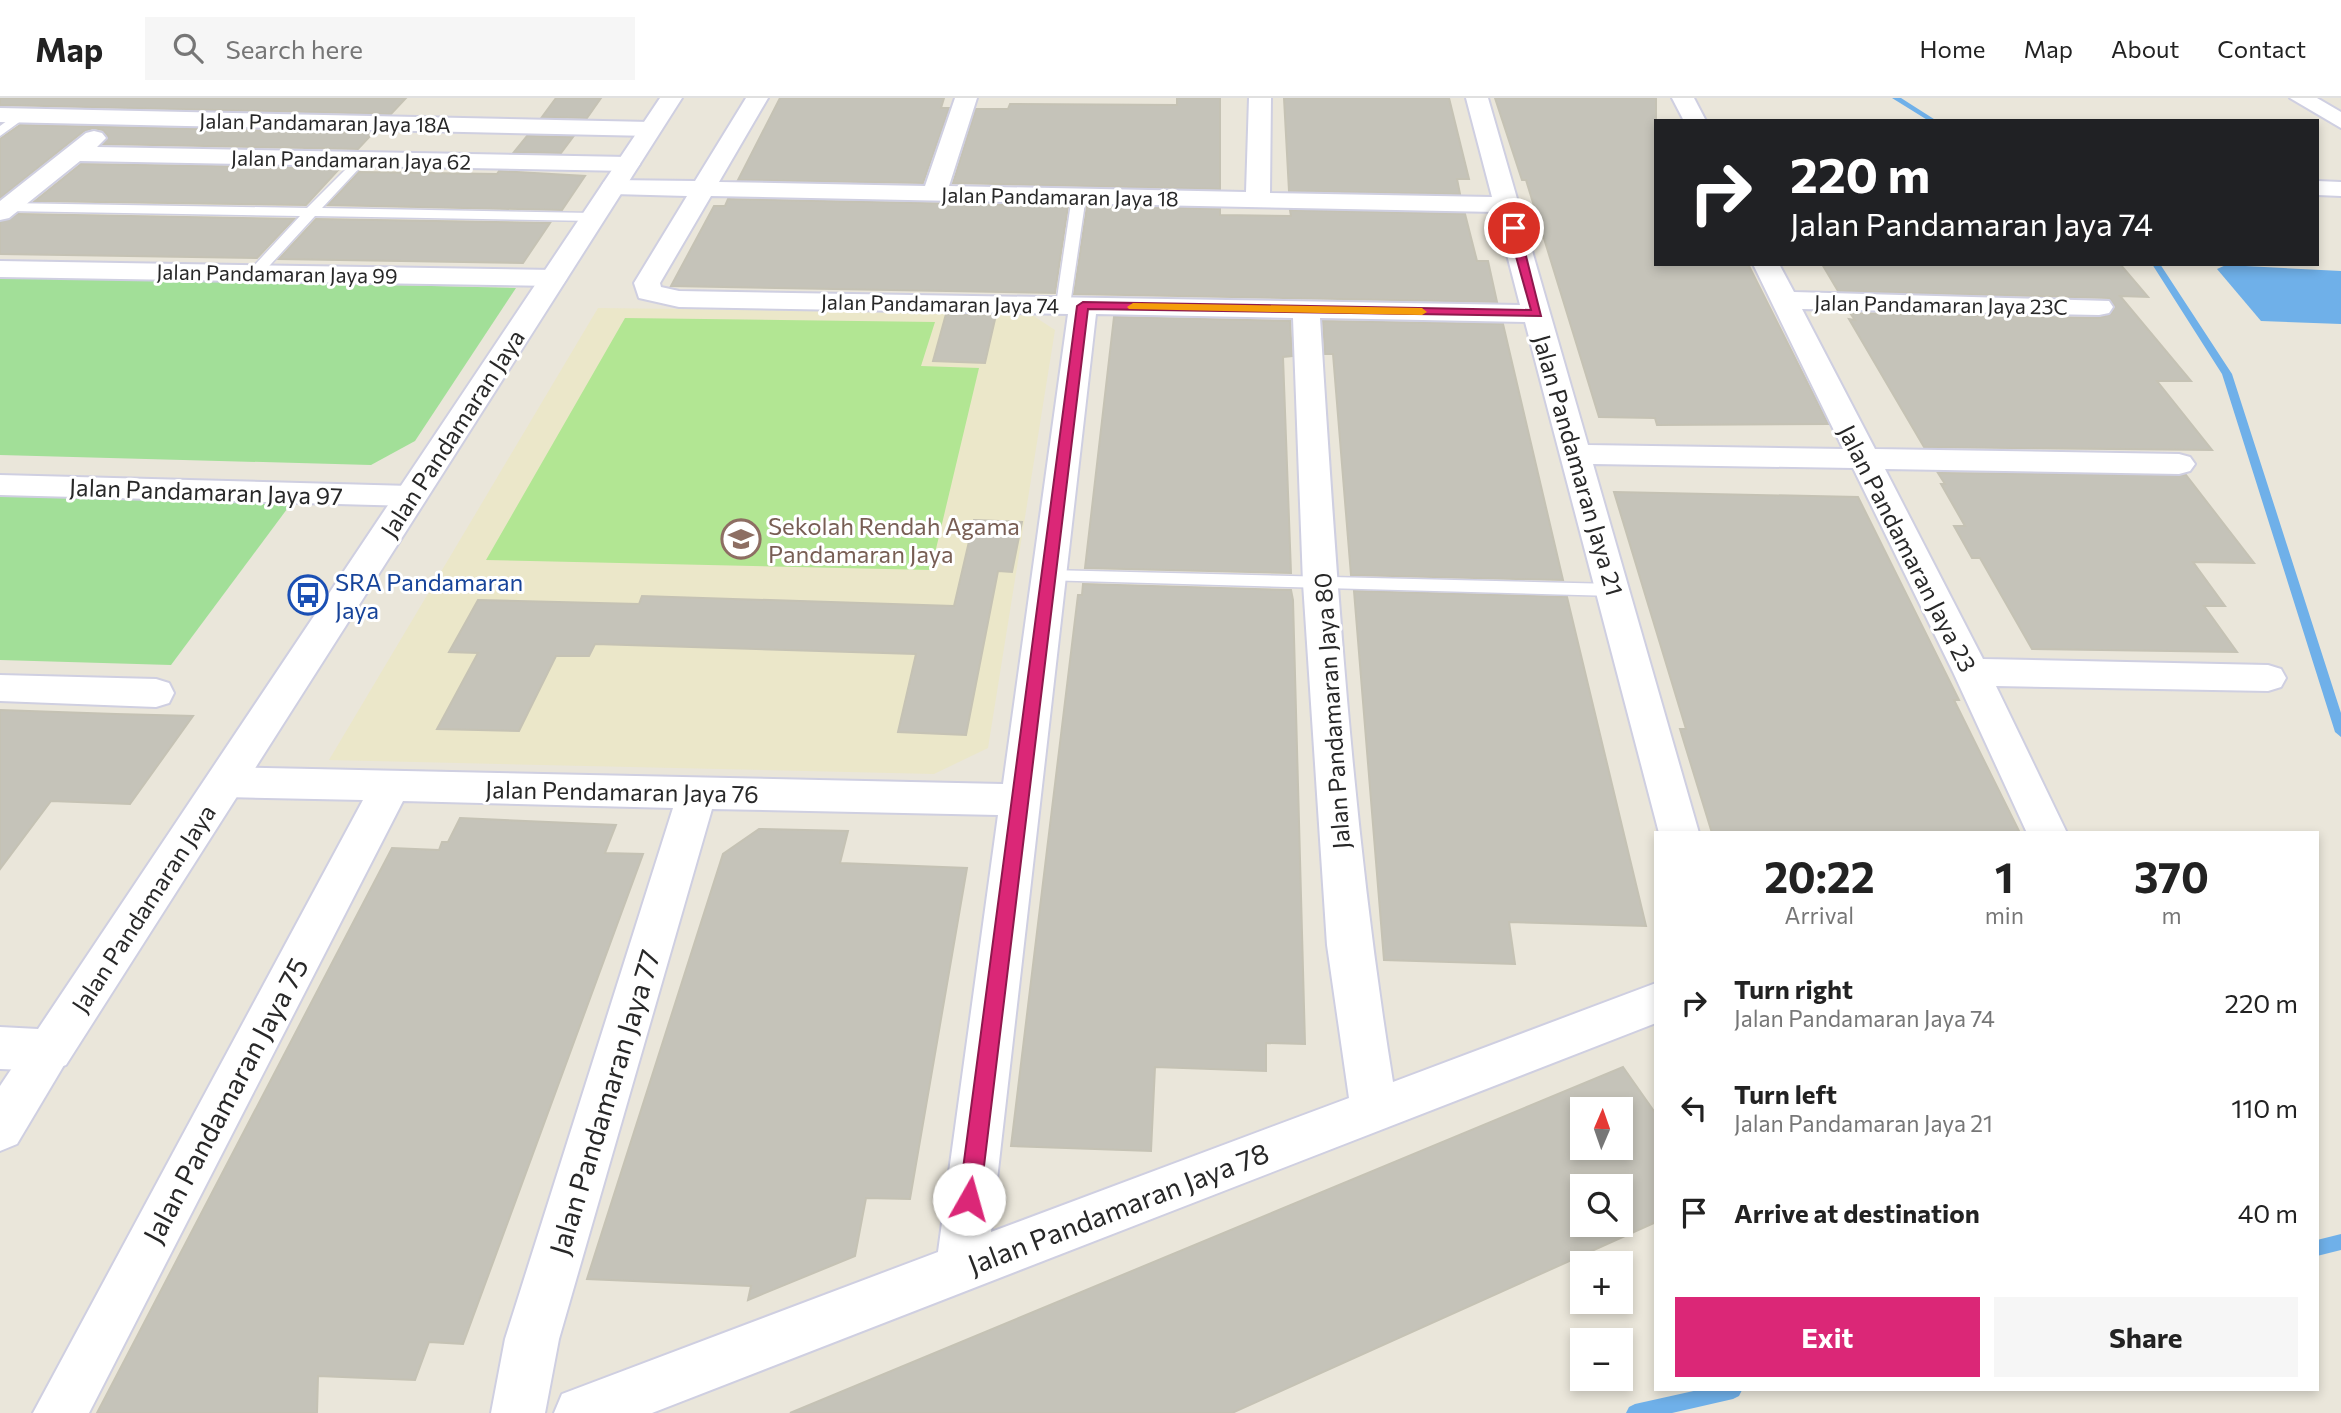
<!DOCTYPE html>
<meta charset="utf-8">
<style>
:root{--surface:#fff;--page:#f6f6f6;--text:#222;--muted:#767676;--line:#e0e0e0;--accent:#db2777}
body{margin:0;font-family:Commissioner,sans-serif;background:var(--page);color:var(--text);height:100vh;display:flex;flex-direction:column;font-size:26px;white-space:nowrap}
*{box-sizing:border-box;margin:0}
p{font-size:23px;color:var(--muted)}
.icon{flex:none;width:38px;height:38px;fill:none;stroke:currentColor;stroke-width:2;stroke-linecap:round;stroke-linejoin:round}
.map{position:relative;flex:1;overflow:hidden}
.sheet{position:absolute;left:1654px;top:733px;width:665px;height:560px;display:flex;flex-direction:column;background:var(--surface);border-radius:0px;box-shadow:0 4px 10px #0003}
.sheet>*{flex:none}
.top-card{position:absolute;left:1654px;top:21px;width:665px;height:147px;border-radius:0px;box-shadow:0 4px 10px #0003;background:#202124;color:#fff;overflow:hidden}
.needle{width:46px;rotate:2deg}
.buttons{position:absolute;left:1570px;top:999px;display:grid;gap:14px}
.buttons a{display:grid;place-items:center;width:63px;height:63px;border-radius:0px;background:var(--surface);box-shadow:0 4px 10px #0003;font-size:35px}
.pin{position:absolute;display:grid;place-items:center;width:60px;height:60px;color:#fff;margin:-30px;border:4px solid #fff;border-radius:50%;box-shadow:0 2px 7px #0007}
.me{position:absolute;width:77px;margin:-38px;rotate:7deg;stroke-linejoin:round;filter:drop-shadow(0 0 5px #0008)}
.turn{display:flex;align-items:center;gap:24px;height:147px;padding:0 21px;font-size:32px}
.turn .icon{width:91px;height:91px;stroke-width:2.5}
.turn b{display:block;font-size:49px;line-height:60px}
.eta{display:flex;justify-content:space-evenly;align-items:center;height:119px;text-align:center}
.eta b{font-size:42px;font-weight:700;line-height:49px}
.primary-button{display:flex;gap:14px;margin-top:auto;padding:14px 21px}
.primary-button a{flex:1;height:80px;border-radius:0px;background:var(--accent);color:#fff;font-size:28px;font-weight:700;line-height:80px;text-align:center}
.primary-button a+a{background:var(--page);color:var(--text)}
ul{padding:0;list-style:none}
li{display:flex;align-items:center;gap:21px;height:105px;padding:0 21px}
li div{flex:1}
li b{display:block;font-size:26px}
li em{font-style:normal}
header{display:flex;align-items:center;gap:42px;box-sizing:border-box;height:98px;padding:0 35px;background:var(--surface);border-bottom:2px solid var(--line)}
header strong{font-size:33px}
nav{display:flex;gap:38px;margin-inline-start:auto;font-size:24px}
.search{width:490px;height:63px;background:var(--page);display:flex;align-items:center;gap:18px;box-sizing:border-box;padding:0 24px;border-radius:0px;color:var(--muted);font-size:26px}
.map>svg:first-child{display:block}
.education{fill:#ebe7c9}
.green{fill:#a2df98}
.pitch{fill:#b2e693}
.water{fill:#6fb0e9}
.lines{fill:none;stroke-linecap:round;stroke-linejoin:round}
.stream{fill:#6fb0e9;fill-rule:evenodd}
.building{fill:#c5c3b9;stroke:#c5c2b4;stroke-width:2;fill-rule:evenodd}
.service-casing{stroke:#cfcfe1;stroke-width:3}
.minor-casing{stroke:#cfcfe1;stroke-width:4}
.tertiary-casing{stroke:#cfcfe1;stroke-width:4}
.secondary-casing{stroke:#cfcfe1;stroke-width:4}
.service{fill:#fff;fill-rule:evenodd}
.minor{fill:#fff;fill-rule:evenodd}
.tertiary{fill:#fff;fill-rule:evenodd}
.secondary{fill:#fff;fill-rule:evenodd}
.route{fill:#db2777;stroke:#8e194d;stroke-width:2}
.slow{fill:#f59e0b}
.labels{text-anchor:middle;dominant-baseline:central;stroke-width:6;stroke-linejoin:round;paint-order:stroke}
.far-street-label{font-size:21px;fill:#282828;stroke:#fff}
.street-label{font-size:24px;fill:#282828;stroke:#fff}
.education-label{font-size:24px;fill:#785e54;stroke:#fff;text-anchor:start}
.transit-label{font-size:24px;fill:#164399;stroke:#fff;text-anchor:start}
.near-street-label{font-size:28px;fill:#282828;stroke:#fff}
</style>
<header>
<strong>Map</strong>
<div class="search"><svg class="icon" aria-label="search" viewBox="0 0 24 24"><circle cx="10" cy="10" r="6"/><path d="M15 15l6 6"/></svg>Search here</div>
<nav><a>Home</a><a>Map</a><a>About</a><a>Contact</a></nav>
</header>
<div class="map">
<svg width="2341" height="1315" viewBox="0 0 2341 1315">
<rect width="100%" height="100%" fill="#eae6da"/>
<polygon class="education" points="598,210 1029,215 1055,232 988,650 934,676 329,662"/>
<g class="green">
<polygon points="0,178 516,190 415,343 371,367 0,357"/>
<polygon points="0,396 293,403 171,567 0,562"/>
</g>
<polygon class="pitch" points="625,220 935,224 921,268 979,270 931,472 486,462"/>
<polygon class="water" points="2226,167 2341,173 2341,226 2261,223 2217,171"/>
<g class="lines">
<g class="stream">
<polygon points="1892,0 1901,0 1937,23 1929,23"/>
<polygon points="2152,166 2160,166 2232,276 2341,615 2341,639 2335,634 2222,276"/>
<polygon points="2341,1136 2341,1152 2317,1158 2317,1142"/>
<polygon points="1698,1292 1742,1292 1739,1298 1733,1301 1672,1315 1626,1315 1629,1309 1635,1306"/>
</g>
</g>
<g class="building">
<polygon points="0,0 406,0 391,16 0,7"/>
<polygon points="556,0 601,0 587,20 542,19"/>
<polygon points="780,0 944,0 941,10 949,10 923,85 738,82"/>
<polygon points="1177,0 1220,0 1220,91 953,85 976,11 1008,11 1010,6 1177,7"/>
<polygon points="1284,0 1449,0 1469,81 1457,81 1460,96 1289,93"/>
<polygon points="1495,0 1656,0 1656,166 1748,166 1828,326 1657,327 1655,320 1599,319 1526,82 1522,82"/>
<polygon points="20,27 373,35 358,51 103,46 108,38 103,32 93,30 84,33 0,100 0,41"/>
<polygon points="527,38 573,39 561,55 514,54"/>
<polygon points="81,66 340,70 306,107 35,103"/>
<polygon points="499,73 585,78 562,112 328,107 359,74 497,76"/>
<polygon points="728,101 1068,108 1055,195 671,188 714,108 725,108"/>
<polygon points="1087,108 1220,111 1220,117 1291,118 1290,112 1465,116 1477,163 1488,163 1497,204 1074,196"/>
<polygon points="18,116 294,121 257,160 0,156 0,124"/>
<polygon points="316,121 550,125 523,165 279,161"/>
<polygon points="1822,166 2120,166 2148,199 2120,198 2191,283 2157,283 2212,352 1924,349 1849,221 1855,222 1850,215 2099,220 2111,216 2115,208 2109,200 1838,193"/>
<polygon points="946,216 996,217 985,265 933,263"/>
<polygon points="1114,219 1290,223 1292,258 1283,259 1291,475 1085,470"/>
<polygon points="1323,223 1503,226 1563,482 1351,477 1333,256 1325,256"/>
<polygon points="1938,375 2186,377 2254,465 2193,464 2225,508 2204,508 2237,554 2032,551 1980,460 1972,460 1954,428 1965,428 1941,386 1945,386"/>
<polygon points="1614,394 1858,399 1959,602 1954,602 2020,735 1712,735 1680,631 1686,631"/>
<polygon points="974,422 1022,424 1012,474 998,473 966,637 898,634 916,556 595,546 589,558 556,558 519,633 437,631 478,555 449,554 478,502 639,506 642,498 954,508"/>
<polygon points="1083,486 1291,492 1293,502 1305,946 1266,945 1266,973 1155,969 1151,1053 1011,1048 1078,497 1082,497"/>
<polygon points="1354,493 1567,499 1646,828 1509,824 1515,866 1384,862"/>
<polygon points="0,612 116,616 193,618 130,706 51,703 0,771"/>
<polygon points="460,720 616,727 605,755 643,756 463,1246 429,1244 415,1282 318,1278 317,1315 97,1315 392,750 439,752 442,744 448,744"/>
<polygon points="759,731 848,733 840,765 967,770 910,1101 866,1100 855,1158 748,1202 751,1188 587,1181 723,756"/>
<path d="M 1623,969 L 1656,1016 L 1656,1124 L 1232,1315 L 790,1315 ZM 1582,1012 L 1620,1012 L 1620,1050 L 1582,1050 ZM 1582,1088 L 1620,1088 L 1620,1127 L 1582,1127 Z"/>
</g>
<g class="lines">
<g class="service-casing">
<g id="service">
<polygon points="19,14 29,17 0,38 0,28"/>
<polygon points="360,57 366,61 365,64 322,110 594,115 601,119 594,123 315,118 260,178 255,179 248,175 250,172 300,118 7,113 0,109 7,105 307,110"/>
<polygon points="1079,94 1086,98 1070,207 1063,211 1056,207 1072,98"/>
<polygon points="1049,472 1614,486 1623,492 1614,498 1042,482 1040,478"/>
</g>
</g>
<g class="minor-casing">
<g id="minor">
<path d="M 746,0 L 768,0 L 719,84 L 925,88 L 955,0 L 977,0 L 949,88 L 1246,94 L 1249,0 L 1271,0 L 1270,95 L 1492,99 L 1466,0 L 1488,0 L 1588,347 L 1843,351 L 1753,166 L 1779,166 L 1794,194 L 2109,203 L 2113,209 L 2109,215 L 2099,217 L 1802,211 L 1875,351 L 2179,356 L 2190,359 L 2195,366 L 2190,373 L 2179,376 L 1885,371 L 1983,561 L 2268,567 L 2281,571 L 2286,580 L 2281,589 L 2268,593 L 1996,588 L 2067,735 L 2027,735 L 1953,574 L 1853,370 L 1593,366 L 1699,735 L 1659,735 L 1525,224 L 1320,220 C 1336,475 1352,731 1393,984 L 1656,885 L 1656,925 L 652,1315 L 554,1315 L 562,1296 L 938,1154 L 998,717 L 712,711 L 559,1241 L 545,1315 L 491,1315 L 505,1241 L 673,710 L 403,703 L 89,1315 L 33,1315 L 363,702 L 225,699 L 211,695 L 205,684 L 211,673 L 225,669 L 1003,686 L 1068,216 L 679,209 L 639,200 L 634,185 L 687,98 L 613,96 L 604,94 L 601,89 L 604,84 L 613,82 L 695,83 ZM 711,98 L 1496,114 L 1520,207 L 679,193 L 661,189 L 660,185 ZM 1096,216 L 1293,220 L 1303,485 L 1327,847 L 1349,1000 L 991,1134 Z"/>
<polygon points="1672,0 1694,0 1706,23 1684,23"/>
<polygon points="2290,0 2317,0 2341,14 2341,30"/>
<polygon points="0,10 651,24 662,31 651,38 0,24"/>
<polygon points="94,33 102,35 106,40 97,49 628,59 636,61 640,66 636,71 628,73 80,63 9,120 0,122 0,103 86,35"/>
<polygon points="2317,83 2341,84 2341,98 2317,97"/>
<polygon points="0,163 554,172 563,174 567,180 563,186 554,188 0,179"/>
<polygon points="0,377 411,388 422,391 427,398 422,405 411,408 0,397"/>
<polygon points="0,577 156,581 169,585 174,595 169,605 156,609 0,603"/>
</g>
</g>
<g class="tertiary-casing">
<polygon id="tertiary" points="50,931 66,937 73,952 17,1046 0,1053 0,988 34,937"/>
</g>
<g class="secondary-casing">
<polygon id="secondary" points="660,0 682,0 66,967 50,973 0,971 0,929 38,931"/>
</g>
<use href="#service" class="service"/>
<use href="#minor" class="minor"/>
<use href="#tertiary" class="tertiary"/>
<use href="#secondary" class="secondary"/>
</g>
<polygon class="route" points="1514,126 1519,130 1541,218 1088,211 980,1101 977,1108 969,1111 962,1108 959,1101 1077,208 1083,204 1531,212 1508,130"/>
<polygon class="slow" points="1133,205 1422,210 1427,214 1422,217 1129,211 1127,209"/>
<defs>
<g id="school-ring" transform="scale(2.0125)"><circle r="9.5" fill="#fff" stroke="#8d6e63" stroke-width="1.5"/><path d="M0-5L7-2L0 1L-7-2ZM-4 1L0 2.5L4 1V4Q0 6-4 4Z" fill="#8d6e63"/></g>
<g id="bus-ring" transform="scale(2.0125)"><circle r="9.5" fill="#fff" stroke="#1a4fb4" stroke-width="1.5"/><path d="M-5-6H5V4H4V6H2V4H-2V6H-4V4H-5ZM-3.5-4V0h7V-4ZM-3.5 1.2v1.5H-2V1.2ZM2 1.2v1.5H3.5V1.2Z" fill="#1a4fb4"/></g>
</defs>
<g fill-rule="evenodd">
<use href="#school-ring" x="741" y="441"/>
<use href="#bus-ring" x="308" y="497"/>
</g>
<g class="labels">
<g class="far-street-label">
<text transform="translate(325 24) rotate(1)">Jalan Pandamaran Jaya 18A</text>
<text transform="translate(351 61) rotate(1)">Jalan Pandamaran Jaya 62</text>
<text transform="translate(1060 98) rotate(1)">Jalan Pandamaran Jaya 18</text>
<text transform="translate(277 175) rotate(1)">Jalan Pandamaran Jaya 99</text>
<text transform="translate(940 205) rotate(1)">Jalan Pandamaran Jaya 74</text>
<text transform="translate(1941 206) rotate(1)">Jalan Pandamaran Jaya 23C</text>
</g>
<g class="street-label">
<text transform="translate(452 335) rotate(-57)">Jalan Pandamaran Jaya</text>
<text transform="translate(1579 367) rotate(74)">Jalan Pandamaran Jaya 21</text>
<text transform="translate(206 393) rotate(2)">Jalan Pandamaran Jaya 97</text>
<text transform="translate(1908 450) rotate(63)">Jalan Pandamaran Jaya 23</text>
<text transform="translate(1331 613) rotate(-94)">Jalan Pandamaran Jaya 80</text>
<text transform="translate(622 693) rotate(1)">Jalan Pendamaran Jaya 76</text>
<text transform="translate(143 810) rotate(-57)">Jalan Pandamaran Jaya</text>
</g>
<g class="education-label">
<text x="768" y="427">Sekolah Rendah Agama<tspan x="768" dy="28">Pandamaran Jaya</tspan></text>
</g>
<g class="transit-label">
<text x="335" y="483">SRA Pandamaran<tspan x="335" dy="28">Jaya</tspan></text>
</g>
<g class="near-street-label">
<text transform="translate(225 1002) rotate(-62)">Jalan Pandamaran Jaya 75</text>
<text transform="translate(604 1004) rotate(-73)">Jalan Pandamaran Jaya 77</text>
<text transform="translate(1118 1110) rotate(-21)">Jalan Pandamaran Jaya 78</text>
</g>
</g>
</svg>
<div class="buttons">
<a><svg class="needle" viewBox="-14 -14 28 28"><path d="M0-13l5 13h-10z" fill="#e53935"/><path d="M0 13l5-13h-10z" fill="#767676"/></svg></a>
<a><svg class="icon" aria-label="search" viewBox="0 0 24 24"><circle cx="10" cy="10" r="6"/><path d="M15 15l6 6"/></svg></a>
<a>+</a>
<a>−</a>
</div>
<div class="pin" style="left:1514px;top:130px;background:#d93025"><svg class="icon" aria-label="arrive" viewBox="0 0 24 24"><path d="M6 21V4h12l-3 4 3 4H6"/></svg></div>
<svg class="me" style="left:969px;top:1101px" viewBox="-20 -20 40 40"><circle r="19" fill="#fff"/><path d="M0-13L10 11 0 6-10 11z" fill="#db2777"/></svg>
<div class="top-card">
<div class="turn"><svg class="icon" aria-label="right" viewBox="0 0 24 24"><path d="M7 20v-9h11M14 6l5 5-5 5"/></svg><div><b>220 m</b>Jalan Pandamaran Jaya 74</div></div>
</div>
<section class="sheet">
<div class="eta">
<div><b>20:22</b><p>Arrival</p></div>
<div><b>1</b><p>min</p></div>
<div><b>370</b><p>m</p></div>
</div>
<ul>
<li><svg class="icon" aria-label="right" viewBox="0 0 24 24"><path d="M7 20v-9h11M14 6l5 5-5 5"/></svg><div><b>Turn right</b><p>Jalan Pandamaran Jaya 74</p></div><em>220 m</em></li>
<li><svg class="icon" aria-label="left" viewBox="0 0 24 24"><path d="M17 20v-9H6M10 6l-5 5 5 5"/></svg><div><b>Turn left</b><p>Jalan Pandamaran Jaya 21</p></div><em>110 m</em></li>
<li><svg class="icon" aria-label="arrive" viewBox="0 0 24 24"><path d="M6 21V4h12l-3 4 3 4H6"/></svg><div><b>Arrive at destination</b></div><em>40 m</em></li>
</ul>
<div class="primary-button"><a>Exit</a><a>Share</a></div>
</section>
</div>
